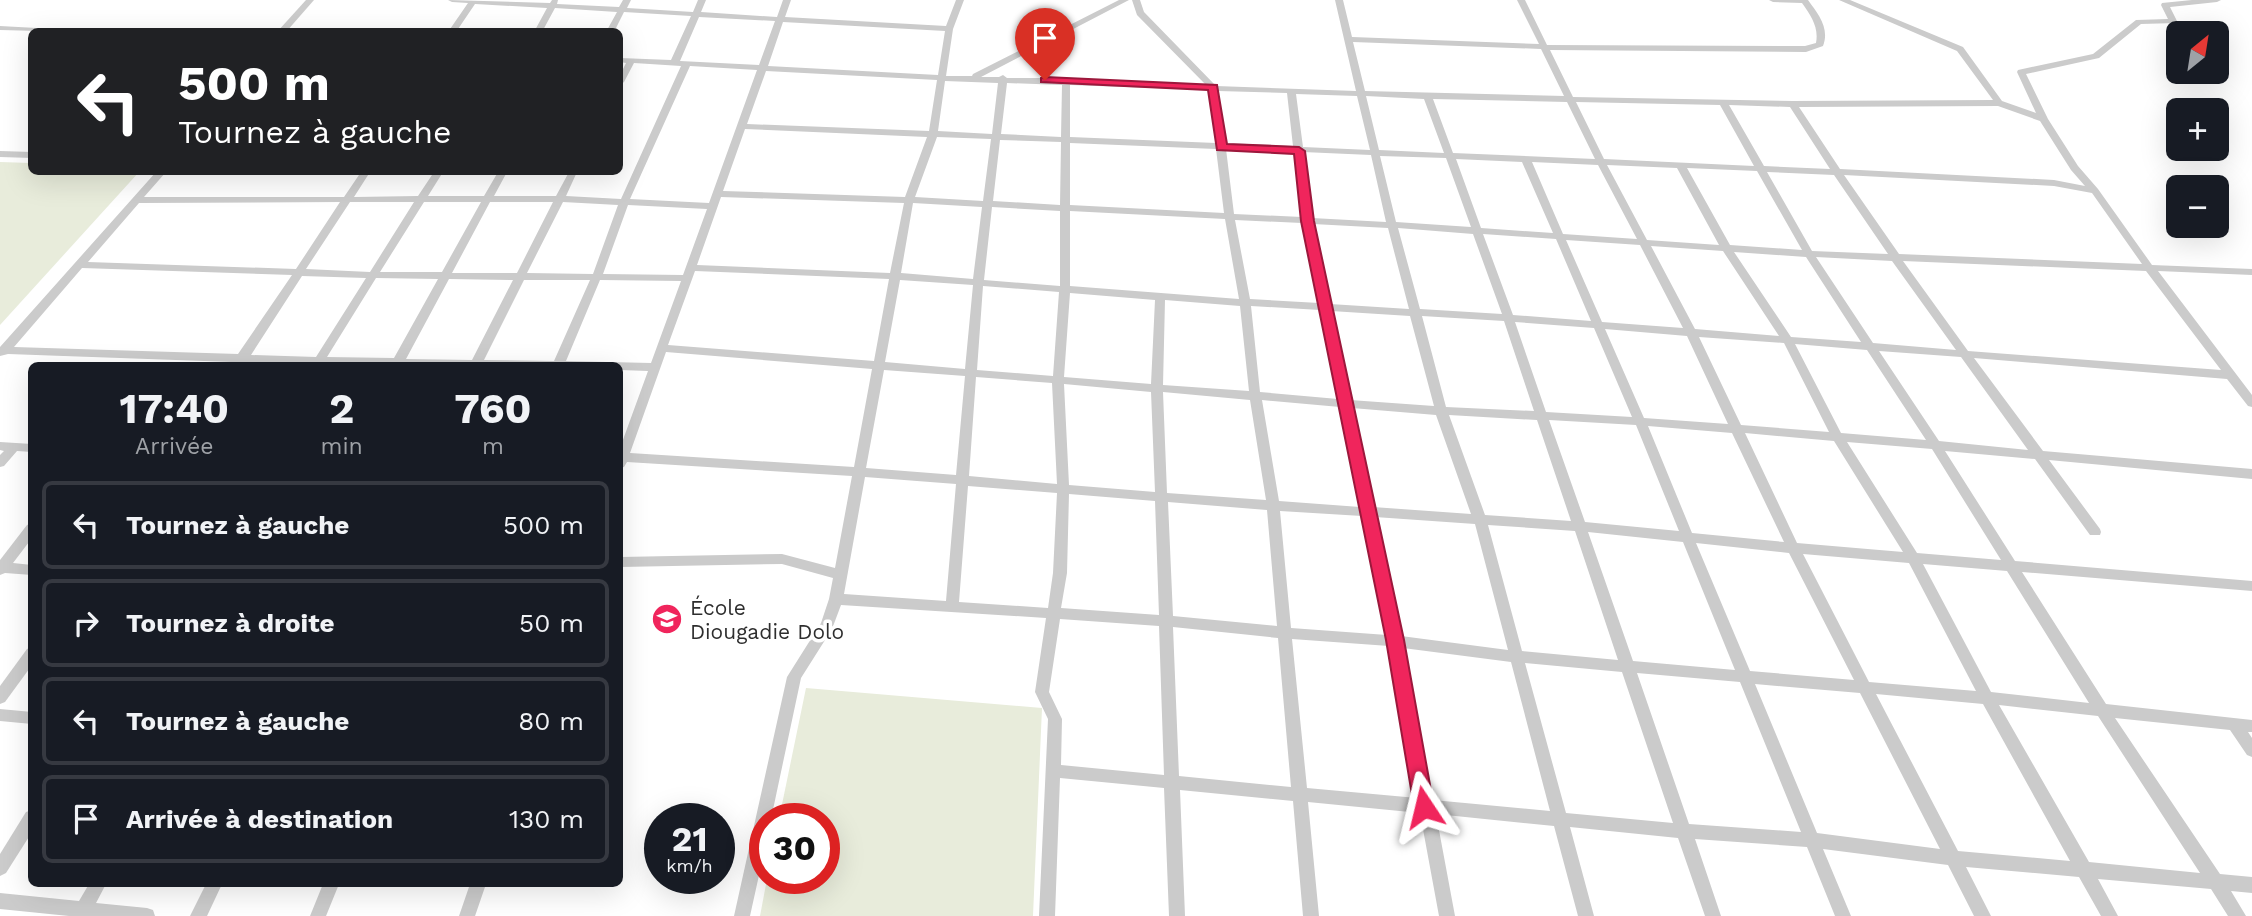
<!DOCTYPE html>
<html lang="fr">
<meta charset="utf-8">
<style>
:root{--surface:#171b24;--page:#242831;--text:#f1f3f6;--muted:#9ea1a6;--line:#363941}
body{margin:0;font-family:"Work Sans",sans-serif;background:var(--page);color:var(--text);height:100vh;display:flex;flex-direction:column;font-size:26px;white-space:nowrap}
*{box-sizing:border-box;margin:0}
p{font-size:23px;color:var(--muted)}
.icon{flex:none;width:38px;height:38px;fill:none;stroke:currentColor;stroke-width:2;stroke-linecap:round;stroke-linejoin:round}
.map{position:relative;flex:1;overflow:hidden}
.sheet{position:absolute;left:28px;top:362px;width:595px;height:525px;display:flex;flex-direction:column;background:var(--surface);border-radius:10px;box-shadow:0 7px 28px #0002}
.sheet>*{flex:none}
.guide{position:absolute;left:28px;top:28px;width:595px;height:147px;border-radius:10px;box-shadow:0 7px 28px #0002;background:#202124;color:#fff;overflow:hidden}
.needle{width:46px;rotate:30deg}
.buttons{position:absolute;left:2166px;top:21px;display:grid;gap:14px}
.buttons a{display:grid;place-items:center;width:63px;height:63px;border-radius:10px;background:var(--surface);box-shadow:0 7px 28px #0002;font-size:35px}
.speed{position:absolute;left:644px;top:803px;display:flex;gap:14px;font-size:35px;font-weight:700;text-align:center}
.speed>*{display:grid;place-content:center;width:91px;height:91px;border-radius:50%;background:var(--surface);box-shadow:0 7px 28px #0002;line-height:1}
.speed small{font-size:18px;font-weight:400}
.speed .limit{border:10px solid #d22;background:#fff;color:#111}
.pin{position:absolute;display:grid;place-items:center;width:60px;height:60px;color:#fff;margin:-72px -30px;border-radius:50% 50% 50% 0;rotate:-45deg;box-shadow:0 0 7px #0007}
.pin .icon{rotate:45deg}
.me{position:absolute;width:77px;margin:-38px;rotate:350deg;stroke-linejoin:round;filter:drop-shadow(0 0 5px #0008)}
.turn{display:flex;align-items:center;gap:24px;height:147px;padding:0 35px;font-size:32px}
.turn .icon{width:91px;height:91px;stroke-width:2.5}
.turn b{display:block;font-size:49px;line-height:60px}
.eta{display:flex;justify-content:space-evenly;align-items:center;height:119px;text-align:center}
.eta b{font-size:42px;font-weight:700;line-height:49px}
ul{padding:0;list-style:none}
li{display:flex;align-items:center;gap:21px;height:88px;margin:0 14px 10px;padding:0 21px;border:4px solid var(--line);border-radius:10px}
li div{flex:1}
li b{display:block;font-size:26px}
li em{font-style:normal}
.map>svg:first-child{display:block}
.green{fill:#e8ecdb}
.lines{fill:none;stroke-linecap:round;stroke-linejoin:round}
.minor{fill:#cbcbcb;fill-rule:evenodd}
.route{fill:#f0255c;stroke:#9c183c;stroke-width:2}
.labels{text-anchor:middle;dominant-baseline:central;stroke-width:7;stroke-linejoin:round;paint-order:stroke}
.poi-label{font-size:21px;fill:#2e2e2e;stroke:#fff;text-anchor:start}
</style>
<div class="map">
<svg width="2252" height="916" viewBox="0 0 2252 916">
<rect width="100%" height="100%" fill="#fff"/>
<g class="green">
<polygon points="0,162 31,163 32,172 139,172 0,325"/>
<polygon points="806,688 1042,708 1033,916 760,916 767,879 824,878 824,819 779,819"/>
</g>
<g class="lines">
<g class="minor">
<polygon points="306,0 314,0 286,32 277,32"/>
<path d="M 448,0 L 550,3 L 552,0 L 558,0 L 557,4 L 619,7 L 623,0 L 631,0 L 627,8 L 693,12 L 698,0 L 706,0 L 701,12 L 777,17 L 783,0 L 791,0 L 785,17 L 946,26 L 956,0 L 964,0 L 953,29 L 946,76 L 972,76 L 973,74 L 1119,0 L 1129,0 L 981,77 L 999,77 L 1003,75 L 1007,78 L 1066,78 L 1206,85 L 1137,15 L 1132,0 L 1140,0 L 1144,12 L 1216,86 L 1356,91 L 1335,0 L 1343,0 L 1352,37 L 1539,44 L 1517,0 L 1525,0 L 1547,45 L 1805,46 L 1816,43 C 1819,27 1811,16 1802,3 L 1773,2 L 1769,0 L 1808,0 C 1818,14 1830,28 1823,46 L 1806,52 L 1550,50 L 1573,97 L 1793,101 L 1993,100 L 1957,51 L 1839,0 L 1850,0 L 1963,47 L 2002,101 L 2036,113 L 2017,72 L 2018,70 L 2093,54 L 2136,20 L 2168,19 L 2161,5 L 2162,3 L 2192,0 L 2221,0 L 2217,2 L 2170,7 L 2177,21 L 2176,23 L 2141,24 L 2099,58 L 2026,74 L 2048,119 L 2078,166 L 2098,189 L 2152,265 L 2252,269 L 2252,275 L 2158,271 L 2252,395 L 2252,407 L 2248,406 L 2227,379 L 1974,358 L 2043,451 L 2252,469 L 2252,479 L 2049,460 L 2100,529 L 2101,532 L 2100,535 L 2090,535 L 2035,459 L 1945,451 L 2015,561 L 2252,581 L 2252,591 L 2022,572 L 2106,704 L 2252,720 L 2252,732 L 2248,732 L 2252,738 L 2252,757 L 2247,755 L 2230,730 L 2115,718 L 2220,874 L 2252,877 L 2252,893 L 2231,891 L 2246,916 L 2228,916 L 2211,889 L 2098,879 L 2118,916 L 2101,916 L 2079,877 L 1966,867 L 1991,916 L 1974,916 L 1948,865 L 1823,849 L 1851,916 L 1835,916 L 1807,847 L 1695,839 L 1721,916 L 1705,916 L 1678,838 L 1570,827 L 1594,916 L 1578,916 L 1554,826 L 1436,814 L 1455,916 L 1439,916 L 1420,813 L 1308,802 L 1319,916 L 1303,916 L 1293,801 L 1180,790 L 1185,916 L 1169,916 L 1164,788 L 1060,778 L 1055,916 L 1039,916 L 1048,719 L 1035,692 L 1046,618 L 841,605 L 832,629 L 801,678 L 771,819 L 765,819 L 765,848 L 750,916 L 734,916 L 787,677 L 821,623 L 829,599 L 833,578 L 782,564 L 620,567 L 620,557 L 782,554 L 835,568 L 852,476 L 627,462 L 624,467 L 620,468 L 620,448 L 648,371 L 620,370 L 620,366 L 310,366 L 244,362 L 241,366 L 233,366 L 232,362 L 8,354 L 0,356 L 0,347 L 156,172 L 166,172 L 144,197 L 344,197 L 361,172 L 370,172 L 354,197 L 418,196 L 434,172 L 443,172 L 428,196 L 484,196 L 498,172 L 507,172 L 494,196 L 556,196 L 569,172 L 577,172 L 566,196 L 621,199 L 681,66 L 634,63 L 624,82 L 620,85 L 620,75 L 626,63 L 620,62 L 620,58 L 671,60 L 691,16 L 624,12 L 614,32 L 606,32 L 617,12 L 555,8 L 542,32 L 534,32 L 547,8 L 475,4 L 456,32 L 448,32 L 468,3 L 452,2 ZM 699,17 L 775,21 L 759,65 L 680,61 ZM 783,22 L 945,31 L 938,75 L 768,66 ZM 1353,42 L 1541,49 L 1564,96 L 1365,91 ZM 690,66 L 757,70 L 709,203 L 630,199 ZM 766,71 L 937,80 L 929,131 L 747,124 ZM 945,81 L 998,83 L 992,134 L 938,131 ZM 1007,83 L 1062,85 L 1061,137 L 1001,134 ZM 1070,85 L 1209,90 L 1216,143 L 1070,137 ZM 1218,91 L 1287,93 L 1293,146 L 1225,143 ZM 1296,94 L 1357,96 L 1370,150 L 1303,147 ZM 1366,96 L 1424,99 L 1444,153 L 1379,150 ZM 1433,99 L 1567,102 L 1595,159 L 1453,153 ZM 1576,102 L 1720,105 L 1754,166 L 1604,159 ZM 1729,105 L 1790,107 L 1830,169 L 1764,166 ZM 1998,106 L 2040,121 L 2071,170 L 2085,186 L 2054,180 L 1840,169 L 1799,107 ZM 745,129 L 927,137 L 905,197 L 723,191 ZM 937,137 L 991,139 L 983,201 L 915,197 ZM 1000,140 L 1061,142 L 1060,205 L 993,201 ZM 1070,143 L 1216,149 L 1224,213 L 1070,205 ZM 1226,149 L 1294,152 L 1302,217 L 1234,214 ZM 1303,152 L 1371,155 L 1386,222 L 1312,218 ZM 1380,156 L 1446,158 L 1471,227 L 1396,222 ZM 1456,159 L 1522,162 L 1553,233 L 1481,228 ZM 1532,162 L 1598,165 L 1637,239 L 1563,234 ZM 1607,165 L 1677,168 L 1719,245 L 1647,240 ZM 1687,168 L 1757,171 L 1802,250 L 1730,245 ZM 1767,172 L 1834,175 L 1888,254 L 1812,251 ZM 1844,175 L 2054,186 L 2092,193 L 2142,264 L 1899,254 ZM 721,197 L 904,203 L 890,273 L 697,265 ZM 340,202 L 296,269 L 88,262 L 139,203 ZM 350,202 L 414,202 L 370,272 L 306,269 ZM 424,202 L 481,202 L 442,272 L 380,272 ZM 490,202 L 553,202 L 517,273 L 452,273 ZM 563,202 L 618,205 L 593,274 L 527,273 ZM 913,203 L 982,207 L 973,279 L 901,273 ZM 628,205 L 707,209 L 683,275 L 603,274 ZM 992,207 L 1060,211 L 1060,286 L 984,280 ZM 1070,211 L 1225,219 L 1239,299 L 1070,286 ZM 1235,220 L 1302,223 L 1319,303 L 1250,299 ZM 1313,224 L 1388,228 L 1409,309 L 1330,304 ZM 1398,228 L 1473,234 L 1502,314 L 1420,309 ZM 1483,234 L 1556,239 L 1591,321 L 1513,315 ZM 1566,240 L 1640,245 L 1683,328 L 1602,322 ZM 1651,246 L 1723,251 L 1779,336 L 1695,329 ZM 1734,252 L 1806,257 L 1861,342 L 1791,337 ZM 1816,257 L 1892,261 L 1956,350 L 1873,343 ZM 1903,261 L 2146,271 L 2221,370 L 1968,351 ZM 82,268 L 292,275 L 238,354 L 14,347 ZM 695,271 L 889,279 L 874,361 L 668,345 ZM 302,276 L 366,278 L 316,357 L 251,355 ZM 376,278 L 438,279 L 394,358 L 327,357 ZM 449,279 L 513,280 L 472,360 L 406,359 ZM 524,280 L 590,280 L 554,361 L 484,360 ZM 600,280 L 681,281 L 651,363 L 566,361 ZM 900,280 L 973,285 L 965,369 L 885,362 ZM 983,286 L 1059,292 L 1053,376 L 977,370 ZM 1070,293 L 1155,300 L 1151,384 L 1064,377 ZM 1165,300 L 1240,306 L 1249,391 L 1163,385 ZM 1251,306 L 1320,310 L 1338,399 L 1260,392 ZM 1331,311 L 1410,316 L 1434,406 L 1350,400 ZM 1422,316 L 1504,321 L 1534,411 L 1446,407 ZM 1515,322 L 1594,328 L 1632,417 L 1546,412 ZM 1605,329 L 1687,336 L 1728,424 L 1644,418 ZM 1699,337 L 1784,343 L 1829,432 L 1741,425 ZM 1795,344 L 1867,350 L 1926,440 L 1841,433 ZM 1879,351 L 1961,357 L 2028,450 L 1939,441 ZM 666,352 L 872,369 L 854,467 L 630,453 ZM 884,370 L 965,376 L 956,475 L 866,468 ZM 976,377 L 1052,383 L 1057,484 L 969,476 ZM 1064,384 L 1151,392 L 1155,492 L 1069,485 ZM 1163,392 L 1250,400 L 1266,500 L 1167,493 ZM 1262,400 L 1340,407 L 1360,507 L 1279,501 ZM 1352,408 L 1436,415 L 1471,514 L 1373,507 ZM 1449,415 L 1537,420 L 1571,521 L 1485,515 ZM 1549,420 L 1636,425 L 1679,531 L 1585,522 ZM 1648,426 L 1732,433 L 1784,542 L 1692,533 ZM 1745,433 L 1834,441 L 1903,552 L 1797,543 ZM 1847,442 L 1932,449 L 2001,560 L 1917,553 ZM 865,477 L 956,484 L 946,601 L 844,594 ZM 968,486 L 1057,493 L 1053,573 L 1048,608 L 959,602 ZM 1069,494 L 1155,501 L 1159,615 L 1061,608 L 1067,573 ZM 1168,502 L 1267,510 L 1277,626 L 1173,616 ZM 1280,511 L 1362,516 L 1387,635 L 1291,628 ZM 1375,517 L 1475,524 L 1508,650 L 1401,636 ZM 1488,525 L 1575,531 L 1618,660 L 1522,651 ZM 1588,532 L 1683,542 L 1735,670 L 1633,661 ZM 1696,543 L 1789,553 L 1854,680 L 1750,671 ZM 1803,554 L 1909,563 L 1976,691 L 1869,682 ZM 1923,564 L 2007,571 L 2089,703 L 1991,692 ZM 1060,619 L 1159,626 L 1164,775 L 1061,765 L 1062,719 L 1049,692 ZM 1173,627 L 1278,638 L 1291,787 L 1179,776 ZM 1292,639 L 1389,646 L 1417,798 L 1307,788 ZM 1403,648 L 1511,662 L 1550,811 L 1433,800 ZM 1525,663 L 1622,672 L 1673,823 L 1566,813 ZM 1637,673 L 1740,682 L 1801,832 L 1689,824 ZM 1755,684 L 1860,693 L 1940,849 L 1817,833 ZM 1876,694 L 1983,704 L 2070,861 L 1958,851 ZM 1999,705 L 2098,716 L 2200,873 L 2089,862 Z"/>
<polygon points="0,26 73,30 77,32 0,30"/>
<polygon points="0,151 32,152 32,158 0,157"/>
<polygon points="0,442 32,444 32,452 17,451 4,466 0,467 0,455 4,451 0,450"/>
<polygon points="32,523 32,538 13,563 32,565 32,575 5,573 0,575 0,560 27,525"/>
<polygon points="32,647 32,665 5,702 0,704 0,686 27,649"/>
<polygon points="0,709 32,712 32,724 0,721"/>
<polygon points="32,810 32,832 6,873 0,876 0,854 26,812"/>
<polygon points="89,884 106,884 96,903 147,908 153,910 155,916 69,916 0,909 0,893 79,901"/>
<polygon points="206,884 222,884 207,916 190,916"/>
<polygon points="323,884 339,884 326,916 310,916"/>
<polygon points="470,884 486,884 475,916 459,916"/>
</g>
</g>
<polygon class="route" points="1045,77 1217,85 1227,144 1299,147 1305,151 1314,221 1404,640 1434,807 1431,813 1424,816 1417,813 1414,807 1386,640 1301,221 1294,154 1217,150 1208,90 1041,82 1041,78"/>
<defs>
<g id="school-disc" transform="scale(1.575)"><circle r="9.5" fill="#f0255c" stroke="#fff"/><path d="M0-5L7-2L0 1L-7-2ZM-4 1L0 2.5L4 1V4Q0 6-4 4Z" fill="#fff"/></g>
</defs>
<g fill-rule="evenodd">
<use href="#school-disc" x="667" y="619"/>
</g>
<g class="labels">
<g class="poi-label">
<text x="690" y="607">École<tspan x="690" dy="24">Diougadie Dolo</tspan></text>
</g>
</g>
</svg>
<div class="buttons">
<a><svg class="needle" viewBox="-14 -14 28 28"><path d="M0-13l5 13h-10z" fill="#e53935"/><path d="M0 13l5-13h-10z" fill="#9ea1a6"/></svg></a>
<a>+</a>
<a>−</a>
</div>
<div class="speed"><div>21<small>km/h</small></div><div class="limit">30</div></div>
<div class="pin" style="left:1045px;top:80px;background:#d93025"><svg class="icon" aria-label="arrive" viewBox="0 0 24 24"><path d="M6 21V4h12l-3 4 3 4H6"/></svg></div>
<svg class="me" style="left:1424px;top:807px" viewBox="-20 -20 40 40"><path d="M0-17L14 15 0 8-14 15z" fill="#f0255c" stroke="#fff" stroke-width="4"/></svg>
<div class="guide">
<div class="turn"><svg class="icon" aria-label="left" viewBox="0 0 24 24"><path d="M17 20v-9H6M10 6l-5 5 5 5"/></svg><div><b>500 m</b>Tournez à gauche</div></div>
</div>
<section class="sheet">
<div class="eta">
<div><b>17:40</b><p>Arrivée</p></div>
<div><b>2</b><p>min</p></div>
<div><b>760</b><p>m</p></div>
</div>
<ul>
<li><svg class="icon" aria-label="left" viewBox="0 0 24 24"><path d="M17 20v-9H6M10 6l-5 5 5 5"/></svg><div><b>Tournez à gauche</b></div><em>500 m</em></li>
<li><svg class="icon" aria-label="right" viewBox="0 0 24 24"><path d="M7 20v-9h11M14 6l5 5-5 5"/></svg><div><b>Tournez à droite</b></div><em>50 m</em></li>
<li><svg class="icon" aria-label="left" viewBox="0 0 24 24"><path d="M17 20v-9H6M10 6l-5 5 5 5"/></svg><div><b>Tournez à gauche</b></div><em>80 m</em></li>
<li><svg class="icon" aria-label="arrive" viewBox="0 0 24 24"><path d="M6 21V4h12l-3 4 3 4H6"/></svg><div><b>Arrivée à destination</b></div><em>130 m</em></li>
</ul>
</section>
</div>
